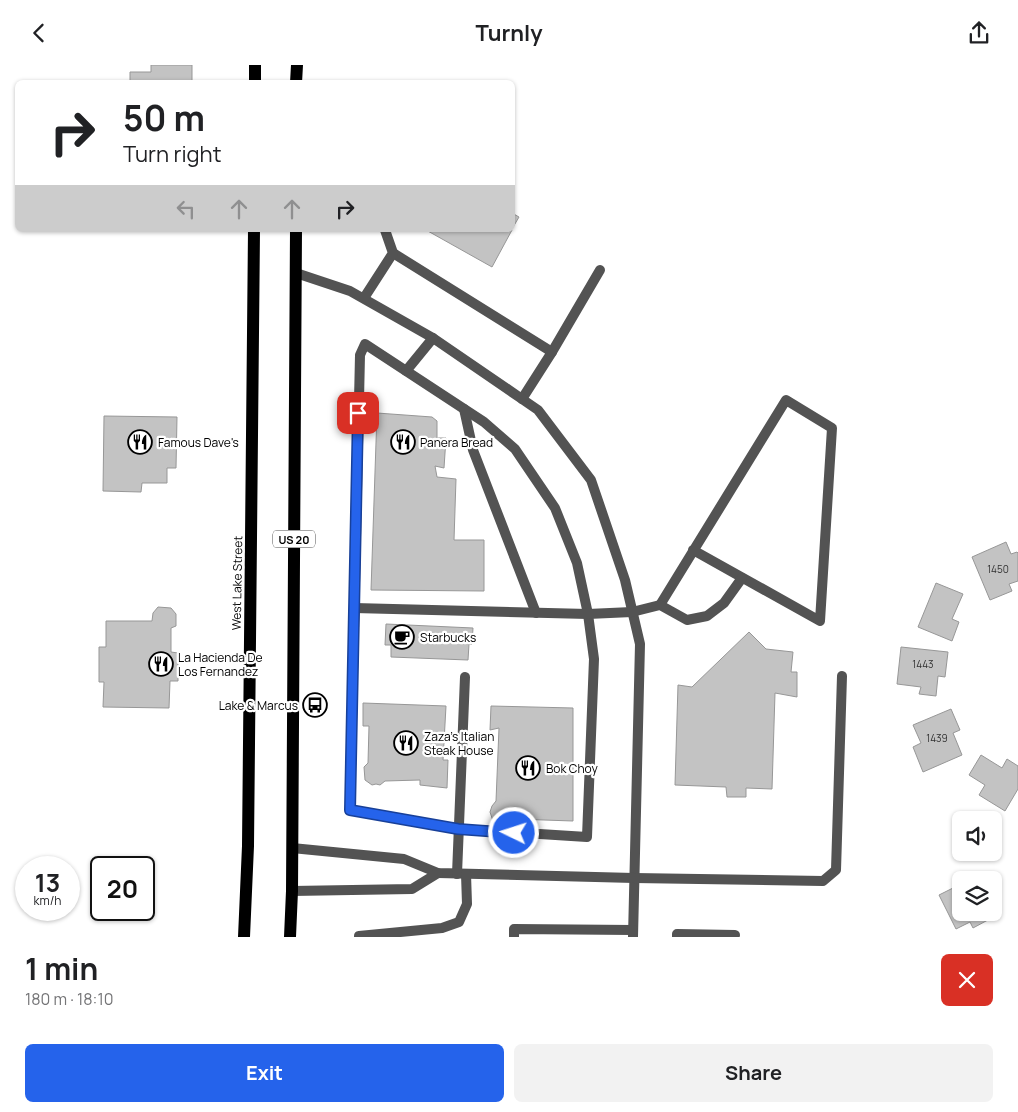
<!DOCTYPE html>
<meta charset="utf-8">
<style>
:root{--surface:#fff;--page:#f2f2f2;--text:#202124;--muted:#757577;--accent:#2563eb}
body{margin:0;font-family:Manrope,sans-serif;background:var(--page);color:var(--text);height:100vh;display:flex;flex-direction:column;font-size:19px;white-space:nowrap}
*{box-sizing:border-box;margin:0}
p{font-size:16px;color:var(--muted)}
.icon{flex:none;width:28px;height:28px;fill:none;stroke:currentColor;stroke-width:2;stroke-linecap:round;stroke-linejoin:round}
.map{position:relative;height:872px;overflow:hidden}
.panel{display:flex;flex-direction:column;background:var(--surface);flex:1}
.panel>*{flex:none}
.top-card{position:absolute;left:15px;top:15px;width:500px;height:152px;border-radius:8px;box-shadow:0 1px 4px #0004;background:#fff;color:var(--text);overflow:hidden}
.controls{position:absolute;left:952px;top:746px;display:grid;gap:10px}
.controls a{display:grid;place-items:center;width:50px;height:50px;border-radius:8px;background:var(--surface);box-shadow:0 1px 4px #0004;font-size:25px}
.speed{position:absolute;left:15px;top:791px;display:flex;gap:10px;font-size:25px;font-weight:700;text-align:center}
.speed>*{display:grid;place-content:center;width:65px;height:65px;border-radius:50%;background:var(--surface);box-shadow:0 1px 4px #0004;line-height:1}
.speed small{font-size:12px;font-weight:400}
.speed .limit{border:2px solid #111;border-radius:8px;background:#fff;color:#111}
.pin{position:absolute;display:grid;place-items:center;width:42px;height:42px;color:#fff;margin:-21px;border-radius:10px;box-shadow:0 2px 8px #0006}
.me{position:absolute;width:55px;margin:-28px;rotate:274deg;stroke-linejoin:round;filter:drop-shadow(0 0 4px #0008)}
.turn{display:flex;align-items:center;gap:18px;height:105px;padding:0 25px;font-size:22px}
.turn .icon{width:65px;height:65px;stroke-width:2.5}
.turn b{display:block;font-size:35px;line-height:42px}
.lanes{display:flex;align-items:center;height:48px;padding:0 25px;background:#0003;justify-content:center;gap:25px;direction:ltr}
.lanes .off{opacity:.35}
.round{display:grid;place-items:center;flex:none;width:52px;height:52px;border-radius:8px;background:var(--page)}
.overview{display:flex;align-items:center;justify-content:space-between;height:85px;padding:0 25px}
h1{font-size:30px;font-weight:700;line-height:38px}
.action{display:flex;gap:10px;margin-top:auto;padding:10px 25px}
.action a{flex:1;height:58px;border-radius:8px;background:var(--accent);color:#fff;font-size:20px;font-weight:700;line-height:58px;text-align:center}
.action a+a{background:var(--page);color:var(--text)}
header{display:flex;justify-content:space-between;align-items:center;height:65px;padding:0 25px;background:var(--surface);font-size:22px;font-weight:700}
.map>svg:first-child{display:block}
.building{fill:#c3c3c3;stroke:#979797}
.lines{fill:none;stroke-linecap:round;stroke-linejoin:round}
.service{stroke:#535353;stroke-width:10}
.primary{stroke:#000;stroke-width:12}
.route-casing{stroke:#184099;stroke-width:12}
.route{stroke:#2563eb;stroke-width:9}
.labels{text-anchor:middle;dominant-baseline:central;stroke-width:4.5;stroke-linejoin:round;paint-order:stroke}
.number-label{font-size:10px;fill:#313131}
.shield{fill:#fff;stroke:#4c4c4c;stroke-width:1}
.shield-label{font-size:11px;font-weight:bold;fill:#000}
.poi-label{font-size:12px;fill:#000;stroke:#fff;text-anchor:start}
.street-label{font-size:12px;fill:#000;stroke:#fff}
</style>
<header><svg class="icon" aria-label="back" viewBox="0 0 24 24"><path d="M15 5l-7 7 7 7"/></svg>Turnly<svg class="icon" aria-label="share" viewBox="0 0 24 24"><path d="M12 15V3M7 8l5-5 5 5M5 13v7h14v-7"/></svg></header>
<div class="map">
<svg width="1018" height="872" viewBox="0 0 1018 872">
<rect width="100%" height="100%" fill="#fff"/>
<g class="building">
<polygon points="151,0 192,0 192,18 130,18 130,7 151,7"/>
<polygon points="512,148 519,152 512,164"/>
<polygon points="426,165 512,165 492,202"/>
<polygon points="377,348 432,352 437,356 437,373 446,373 444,403 435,401 437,412 456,414 454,475 484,475 484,526 371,525"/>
<polygon points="104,351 177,352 176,403 167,403 167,418 142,418 141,427 103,426"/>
<polygon points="1006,477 1011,489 1017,487 1018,488 1018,516 1009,519 1012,526 990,535 972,492"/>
<polygon points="936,518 963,529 952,554 959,557 952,576 918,562"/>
<polygon points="158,542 171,543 176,549 176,561 171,563 171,587 178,588 178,616 170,616 169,643 103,642 104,617 99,617 99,582 106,582 106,556 152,556 153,548"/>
<polygon points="386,559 473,563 472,579 469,579 468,595 391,592 391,580 385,580"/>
<polygon points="749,567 766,584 793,587 791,607 797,607 797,632 775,628 772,724 746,723 746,732 727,732 726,722 675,720 678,620 692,622"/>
<polygon points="901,582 948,587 945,612 938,611 936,631 919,629 921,622 897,619"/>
<polygon points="363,638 446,641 443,695 448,695 447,723 420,720 420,715 385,716 380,720 376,719 372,720 365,715 364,702 368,698 369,661 363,661"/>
<polygon points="491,641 573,643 573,756 515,754 513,759 507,760 499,759 493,756 490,747 492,741 496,736 499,663 490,665"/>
<polygon points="951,644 960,665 953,668 962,690 923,707 913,682 921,678 913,660"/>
<polygon points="981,690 1002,703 1007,694 1018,701 1018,724 1005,746 979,730 985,720 969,710"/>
<polygon points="961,819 961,848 994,848 994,840 999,849 973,863 970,857 956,864 939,830"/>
</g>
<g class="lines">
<g class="service">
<polyline points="393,188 552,287 522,334"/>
<polyline points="296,208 350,226 433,273 522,334 538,345 591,415 625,515 640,579 633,872"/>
<polyline points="364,233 393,188 385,165"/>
<polygon points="365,279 484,357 515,384 555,443 577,498 588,549 594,594 587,772 458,764 350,745 360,290"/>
<polyline points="552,287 600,205"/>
<polyline points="406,306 433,273"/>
<polyline points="464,344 473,385 536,548"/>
<polyline points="660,540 786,335 832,363 820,556 693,485"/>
<polyline points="354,543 588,549 632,547 660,540 687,555 707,551 724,538 742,513"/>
<polyline points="292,783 404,794 438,808 634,813 823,816 836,805 842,611"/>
<polyline points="457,809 465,612"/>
<polyline points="292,826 412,824 438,808"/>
<polyline points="359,872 359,871 442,863 459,857 467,839 466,809"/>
<polyline points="514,872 514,864 633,865"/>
<polyline points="677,872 677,869 735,870"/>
</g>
<g class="primary">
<polyline points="255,0 255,18"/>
<polyline points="296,18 297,0"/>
<polyline points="244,872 248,781 254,165"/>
<polyline points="290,872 292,826 296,165"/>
</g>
</g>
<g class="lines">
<g class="route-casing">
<polyline id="route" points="358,348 350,745 458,764 514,768"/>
</g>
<use href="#route" class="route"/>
</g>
<defs>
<g id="restaurant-ring" transform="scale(1.25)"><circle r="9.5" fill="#fff" stroke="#000" stroke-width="1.5"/><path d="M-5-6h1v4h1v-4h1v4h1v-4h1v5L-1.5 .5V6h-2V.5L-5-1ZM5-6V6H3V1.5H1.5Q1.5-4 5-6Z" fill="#000"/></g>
<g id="cafe-ring" transform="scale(1.25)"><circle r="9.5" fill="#fff" stroke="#000" stroke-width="1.5"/><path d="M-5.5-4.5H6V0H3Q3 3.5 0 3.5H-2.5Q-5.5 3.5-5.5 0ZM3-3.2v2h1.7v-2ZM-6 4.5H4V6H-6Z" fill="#000"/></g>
<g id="bus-ring" transform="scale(1.25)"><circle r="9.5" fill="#fff" stroke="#000" stroke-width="1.5"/><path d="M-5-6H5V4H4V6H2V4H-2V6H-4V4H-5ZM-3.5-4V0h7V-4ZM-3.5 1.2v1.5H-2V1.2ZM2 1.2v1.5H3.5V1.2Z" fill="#000"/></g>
</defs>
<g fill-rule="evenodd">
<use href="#restaurant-ring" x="140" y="377"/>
<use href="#restaurant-ring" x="403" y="377"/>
<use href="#cafe-ring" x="402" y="572"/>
<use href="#restaurant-ring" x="161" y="599"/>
<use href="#bus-ring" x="315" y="640"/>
<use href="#restaurant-ring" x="406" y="678"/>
<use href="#restaurant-ring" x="528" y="703"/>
</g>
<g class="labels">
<g class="number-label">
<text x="998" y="504">1450</text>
<text x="923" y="599">1443</text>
<text x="937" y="673">1439</text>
</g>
<rect class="shield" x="273" y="465.5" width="42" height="17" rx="4"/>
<g class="shield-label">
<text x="294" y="474">US 20</text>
</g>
<g class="poi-label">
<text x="158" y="377">Famous Dave's</text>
<text x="420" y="377">Panera Bread</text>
<text x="420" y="572">Starbucks</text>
<text x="178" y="592">La Hacienda De<tspan x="178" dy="14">Los Fernandez</tspan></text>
<text x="298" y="640" text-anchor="end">Lake &amp; Marcus</text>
<text x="424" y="671">Zaza's Italian<tspan x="424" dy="14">Steak House</tspan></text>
<text x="546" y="703">Bok Choy</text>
</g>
<g class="street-label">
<text transform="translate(237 518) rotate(-89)">West Lake Street</text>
</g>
</g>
</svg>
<div class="controls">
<a><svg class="icon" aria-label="sound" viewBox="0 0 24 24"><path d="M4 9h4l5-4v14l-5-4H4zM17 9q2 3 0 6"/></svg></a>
<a><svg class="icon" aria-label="layers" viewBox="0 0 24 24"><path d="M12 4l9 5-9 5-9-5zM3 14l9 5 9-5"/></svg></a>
</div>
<div class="speed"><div>13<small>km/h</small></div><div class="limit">20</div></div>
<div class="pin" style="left:358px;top:348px;background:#d93025"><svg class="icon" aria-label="arrive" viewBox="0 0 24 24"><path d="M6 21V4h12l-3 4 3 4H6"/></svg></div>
<svg class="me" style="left:514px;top:768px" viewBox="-20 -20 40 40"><circle r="17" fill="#2563eb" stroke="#fff" stroke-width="3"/><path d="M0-11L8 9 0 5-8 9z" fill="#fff"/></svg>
<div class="top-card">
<div class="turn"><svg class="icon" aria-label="right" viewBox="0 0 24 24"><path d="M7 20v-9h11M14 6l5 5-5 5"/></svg><div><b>50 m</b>Turn right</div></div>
<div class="lanes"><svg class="icon off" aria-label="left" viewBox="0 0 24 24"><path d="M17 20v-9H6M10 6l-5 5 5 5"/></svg><svg class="icon off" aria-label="ahead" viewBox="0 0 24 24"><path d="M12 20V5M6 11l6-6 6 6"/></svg><svg class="icon off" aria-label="ahead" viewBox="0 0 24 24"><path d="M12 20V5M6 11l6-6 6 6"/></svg><svg class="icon" aria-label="right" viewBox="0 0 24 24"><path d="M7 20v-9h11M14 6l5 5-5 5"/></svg></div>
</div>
</div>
<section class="panel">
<div class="overview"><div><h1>1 min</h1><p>180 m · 18:10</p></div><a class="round" style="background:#d93025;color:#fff"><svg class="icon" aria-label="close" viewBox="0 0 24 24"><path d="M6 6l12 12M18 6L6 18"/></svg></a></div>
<div class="action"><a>Exit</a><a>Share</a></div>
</section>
